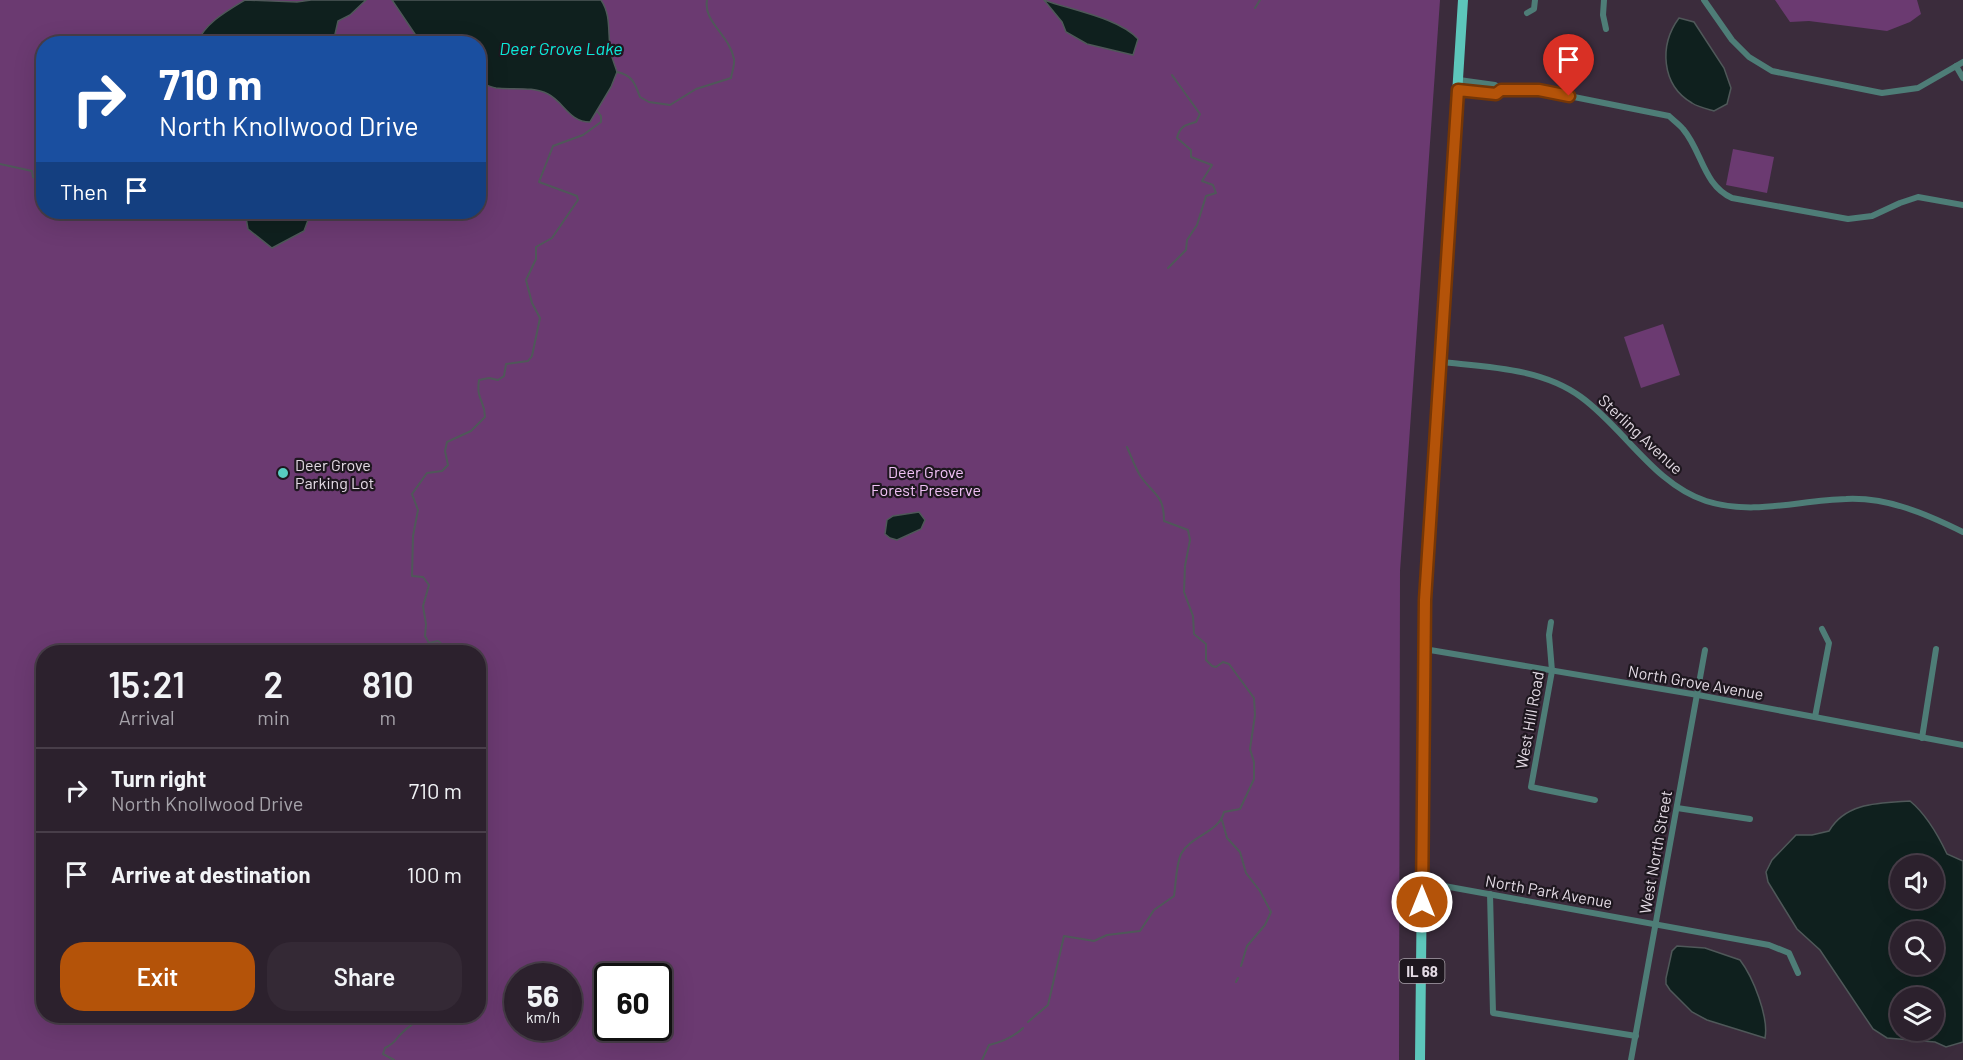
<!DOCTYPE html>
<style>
:root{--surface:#2c212d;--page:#342935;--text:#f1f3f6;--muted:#a6a3aa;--line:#483e49;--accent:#b45309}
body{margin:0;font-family:Barlow,sans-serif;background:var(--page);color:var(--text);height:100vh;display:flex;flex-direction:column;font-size:22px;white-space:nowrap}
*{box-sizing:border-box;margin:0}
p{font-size:20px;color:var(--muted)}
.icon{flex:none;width:33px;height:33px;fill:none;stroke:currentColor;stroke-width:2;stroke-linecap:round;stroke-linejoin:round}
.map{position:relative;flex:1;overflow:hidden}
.panel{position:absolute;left:36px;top:645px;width:450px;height:378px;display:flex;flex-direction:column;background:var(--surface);border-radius:24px;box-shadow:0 6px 24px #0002,0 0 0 2px var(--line)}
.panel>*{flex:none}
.hud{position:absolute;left:36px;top:36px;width:450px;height:183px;border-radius:24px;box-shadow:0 6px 24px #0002,0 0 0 2px var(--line);background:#1a4fa0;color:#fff;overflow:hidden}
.buttons{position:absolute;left:1890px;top:855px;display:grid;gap:12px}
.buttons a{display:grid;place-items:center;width:54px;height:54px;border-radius:50%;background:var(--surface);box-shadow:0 6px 24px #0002,0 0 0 2px var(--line);font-size:30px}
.speed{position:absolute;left:504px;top:963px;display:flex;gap:12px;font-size:30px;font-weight:700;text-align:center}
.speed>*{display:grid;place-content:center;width:78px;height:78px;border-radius:50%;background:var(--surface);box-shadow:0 6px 24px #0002,0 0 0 2px var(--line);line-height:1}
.speed small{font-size:15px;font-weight:400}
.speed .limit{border:3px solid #111;border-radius:9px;background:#fff;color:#111}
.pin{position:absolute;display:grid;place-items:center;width:51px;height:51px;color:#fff;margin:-62px -26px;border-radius:50% 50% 50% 0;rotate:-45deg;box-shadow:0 0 6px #0007}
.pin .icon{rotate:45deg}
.me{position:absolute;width:66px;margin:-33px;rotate:0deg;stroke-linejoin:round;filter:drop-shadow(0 0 4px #0008)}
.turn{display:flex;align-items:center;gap:21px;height:126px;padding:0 24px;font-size:27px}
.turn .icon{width:78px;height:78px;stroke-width:2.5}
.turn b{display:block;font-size:42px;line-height:51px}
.then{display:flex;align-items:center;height:57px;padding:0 24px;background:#0003;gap:12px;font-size:22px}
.eta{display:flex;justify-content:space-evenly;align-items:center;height:102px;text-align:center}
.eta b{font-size:36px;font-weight:600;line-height:42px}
.primary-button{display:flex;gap:12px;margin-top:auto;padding:12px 24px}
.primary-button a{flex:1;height:69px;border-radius:24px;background:var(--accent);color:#fff;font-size:24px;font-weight:600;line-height:69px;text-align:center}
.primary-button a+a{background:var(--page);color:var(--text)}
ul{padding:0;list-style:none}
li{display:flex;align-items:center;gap:18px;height:84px;padding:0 24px;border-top:2px solid var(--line)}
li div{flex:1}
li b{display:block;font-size:22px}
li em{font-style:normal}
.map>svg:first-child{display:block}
.green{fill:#6b3a71;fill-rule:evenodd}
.water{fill:#0f201e;stroke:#4f5859;stroke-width:1.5;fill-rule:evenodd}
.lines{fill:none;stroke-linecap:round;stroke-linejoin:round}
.stream{stroke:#4f5859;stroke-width:2}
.minor{stroke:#4e7d77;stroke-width:6}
.primary{stroke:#5dc6bb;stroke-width:10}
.route-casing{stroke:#753606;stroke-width:15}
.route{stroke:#b45309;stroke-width:10}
.poi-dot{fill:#57cec1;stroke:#1e171f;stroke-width:2}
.labels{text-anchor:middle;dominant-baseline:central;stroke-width:4.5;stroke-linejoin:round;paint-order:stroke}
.shield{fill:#1e171f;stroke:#a8a0a9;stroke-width:1.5}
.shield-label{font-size:15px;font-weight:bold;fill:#e3dae4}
.street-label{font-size:16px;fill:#e3dae4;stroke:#1e171f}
.poi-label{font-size:16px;fill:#e3dae4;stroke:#1e171f;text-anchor:start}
.park-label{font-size:16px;fill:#f1c1f6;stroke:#1e171f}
.water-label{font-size:18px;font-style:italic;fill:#0ce9d8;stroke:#1e171f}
</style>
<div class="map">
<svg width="1963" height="1060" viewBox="0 0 1963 1060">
<rect width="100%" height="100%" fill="#3b2c3c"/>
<g class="green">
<path d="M 0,0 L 1440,0 L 1400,571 L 1399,1060 L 0,1060 ZM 44,44 L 478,44 L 478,212 L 44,212 ZM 44,652 L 478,652 L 478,1016 L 44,1016 ZM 518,976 L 568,976 L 568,1028 L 518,1028 ZM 608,976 L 658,976 L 658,1028 L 608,1028 Z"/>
<polygon points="1775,0 1917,0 1921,14 1910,22 1887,31 1809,21 1790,22"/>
<polygon points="1733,149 1774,157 1767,193 1726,185"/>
<polygon points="1663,324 1680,375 1641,388 1624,337"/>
</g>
<g class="water">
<path d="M 245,0 L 297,2 L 311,0 L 366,0 L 350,15 L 338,21 L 333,43 L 197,43 C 205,23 227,11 245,0 Z"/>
<path d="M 392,0 L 601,0 C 612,16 607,35 611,53 C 612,59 615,65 617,72 L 611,87 L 590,122 C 569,122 564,102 548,94 C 532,86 513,90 496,88 C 491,87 484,84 479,82 L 478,44 L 421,43 Z"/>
<path d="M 1044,0 C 1071,10 1119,18 1138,39 L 1133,55 L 1087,44 L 1066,32 L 1062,22 Z"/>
<path d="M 1679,18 L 1694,22 L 1724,68 L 1731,88 L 1727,104 L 1714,111 C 1707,109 1698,107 1692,103 C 1661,85 1659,45 1679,18 Z"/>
<polygon points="245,212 311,212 304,231 272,248 248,229"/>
<polygon points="919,512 925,520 921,529 897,540 890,538 885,534 887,520 893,516"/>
<path d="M 1910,801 C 1927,815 1938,835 1947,854 L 1963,861 L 1963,1042 L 1946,1047 L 1935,1042 L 1887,1038 L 1873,1029 L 1820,950 L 1797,929 L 1768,882 L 1766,872 L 1772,860 L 1796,835 L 1812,835 L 1829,831 C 1846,802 1880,803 1910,801 ZM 1900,866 L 1934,866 L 1934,898 L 1900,898 ZM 1900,932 L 1934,932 L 1934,964 L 1900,964 ZM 1900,998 L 1934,998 L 1934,1030 L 1900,1030 Z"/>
<path d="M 1677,946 L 1705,948 L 1740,960 C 1753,977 1769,1017 1765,1038 L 1707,1020 L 1692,1012 L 1670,990 L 1666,984 L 1666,978 L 1672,951 Z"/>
</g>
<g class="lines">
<g class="stream">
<polyline points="1255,8 1260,0"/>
<path d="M 617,72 C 632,75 635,83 640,97 L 649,102 L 670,105 L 696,89 L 731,78 C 732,72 735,64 734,59 C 729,34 703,22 707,0"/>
<polyline points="0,164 32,171 33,177 44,181"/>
<path d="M 1168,268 L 1186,250 L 1187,240 L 1197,225 L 1206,196 L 1216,193 L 1213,185 L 1202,181 L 1212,165 L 1191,157 L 1191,150 L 1177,138 C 1180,126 1185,125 1196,122 L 1200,114 L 1172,75"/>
<path d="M 447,652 L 443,645 L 438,641 L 429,643 L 425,636 L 426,624 L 423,606 L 429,585 L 423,577 L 412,576 L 413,536 L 418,510 L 412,494 L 427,473 L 442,471 L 448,465 L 445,451 L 447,442 L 471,431 L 485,417 C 485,400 476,401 479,380 L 489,378 L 498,380 L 504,376 L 506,364 L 528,361 L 532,356 L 540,318 L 532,303 L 526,280 L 536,259 L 536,247 L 552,238 L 578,200 L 577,196 L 539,182 L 553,146 L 583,135 L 601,122 L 601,116 L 597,111"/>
<polyline points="1222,820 1227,838 1240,852 1246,873 1260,891 1271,912 1265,925 1247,946 1241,966"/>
<polyline points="1236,982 1238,978"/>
<path d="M 1028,1022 L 1048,1005 L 1064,936 L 1094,941 L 1107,935 L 1140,931 L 1154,910 L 1174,896 C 1176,883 1176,865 1181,854 C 1191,835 1219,833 1224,812 L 1240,809 L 1254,779 L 1254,762 L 1250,749 L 1255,715 L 1254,698 L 1229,664 L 1223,662 L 1216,667 L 1212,666 L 1206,660 L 1206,644 L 1194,634 L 1193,616 L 1184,592 L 1185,566 L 1190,540 L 1188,530 L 1164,521 C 1164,495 1155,496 1141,477 C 1135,468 1131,456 1127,447"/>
<path d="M 394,1060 L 383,1054 L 385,1048 C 397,1042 395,1039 403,1032 C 409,1026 416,1022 423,1016"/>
<path d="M 982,1060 L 989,1045 C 1002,1042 1014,1037 1023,1028"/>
</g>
<g class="minor">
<polyline points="1604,0 1603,15 1606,29"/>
<polyline points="1704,0 1732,40 1749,57 1772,71 1882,93 1918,88 1963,62"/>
<polyline points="1527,13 1534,9 1535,0"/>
<polyline points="1956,66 1963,78"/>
<polyline points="1459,80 1495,85 1501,89"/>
<path d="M 1458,90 L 1496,94 L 1501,89 L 1539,90 L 1669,116 C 1673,120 1679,124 1683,129 C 1702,151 1703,185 1732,198 L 1848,219 L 1872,216 L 1900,203 L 1918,197 L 1963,205"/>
<path d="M 1441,362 C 1487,367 1542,368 1581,397 C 1624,428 1654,484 1706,501 C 1754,516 1799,500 1846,499 C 1888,497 1926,514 1963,532"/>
<polyline points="1551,622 1549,635 1552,671 1531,787 1595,800"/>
<polyline points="1424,649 1698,695 1963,745"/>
<polyline points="1815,717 1829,643 1822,629"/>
<polyline points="1922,738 1936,649"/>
<polyline points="1677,808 1750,819"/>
<polyline points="1422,882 1769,945 1789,953 1798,973"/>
<polyline points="1490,894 1493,1013 1636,1036"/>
<polyline points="1631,1060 1705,650"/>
</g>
<polyline class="primary" points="1420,1060 1425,600 1463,0"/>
</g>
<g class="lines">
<g class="route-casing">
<polyline id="route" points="1422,902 1425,600 1458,90 1496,94 1501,90 1539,90 1569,96"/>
</g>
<use href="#route" class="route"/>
</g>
<circle class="poi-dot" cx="283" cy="473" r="6"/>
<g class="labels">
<rect class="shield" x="1399.5" y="959" width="45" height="24" rx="4.5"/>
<g class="shield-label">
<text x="1422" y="971">IL 68</text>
</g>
<g class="street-label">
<text transform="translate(1641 434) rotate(43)">Sterling Avenue</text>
<text transform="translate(1696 682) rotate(10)">North Grove Avenue</text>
<text transform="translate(1529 720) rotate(-80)">West Hill Road</text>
<text transform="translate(1655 852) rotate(-80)">West North Street</text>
<text transform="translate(1549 891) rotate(10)">North Park Avenue</text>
</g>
<g class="poi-label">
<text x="295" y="464">Deer Grove<tspan x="295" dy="18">Parking Lot</tspan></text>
</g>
<g class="park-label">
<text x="926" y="471">Deer Grove<tspan x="926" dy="18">Forest Preserve</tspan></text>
</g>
<g class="water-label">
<text x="561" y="48">Deer Grove Lake</text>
</g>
</g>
</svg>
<div class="buttons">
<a><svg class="icon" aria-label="sound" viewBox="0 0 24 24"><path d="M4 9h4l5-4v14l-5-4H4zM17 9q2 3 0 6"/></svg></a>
<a><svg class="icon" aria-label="search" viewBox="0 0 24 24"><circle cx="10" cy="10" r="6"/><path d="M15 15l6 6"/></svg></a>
<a><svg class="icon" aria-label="layers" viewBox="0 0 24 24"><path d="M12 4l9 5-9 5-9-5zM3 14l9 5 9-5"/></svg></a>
</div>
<div class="speed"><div>56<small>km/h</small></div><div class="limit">60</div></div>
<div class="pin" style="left:1569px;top:96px;background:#d93025"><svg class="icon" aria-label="arrive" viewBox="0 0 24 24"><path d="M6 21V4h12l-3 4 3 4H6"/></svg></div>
<svg class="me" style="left:1422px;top:902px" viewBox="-20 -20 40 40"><circle r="17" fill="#b45309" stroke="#fff" stroke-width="3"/><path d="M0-11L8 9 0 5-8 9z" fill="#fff"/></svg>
<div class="hud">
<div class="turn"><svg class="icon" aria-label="right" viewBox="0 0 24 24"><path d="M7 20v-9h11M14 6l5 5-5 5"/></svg><div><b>710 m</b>North Knollwood Drive</div></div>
<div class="then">Then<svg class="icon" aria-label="arrive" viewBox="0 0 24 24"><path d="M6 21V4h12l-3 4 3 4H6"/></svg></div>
</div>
<section class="panel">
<div class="eta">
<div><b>15:21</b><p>Arrival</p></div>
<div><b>2</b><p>min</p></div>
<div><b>810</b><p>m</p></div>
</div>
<ul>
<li><svg class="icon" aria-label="right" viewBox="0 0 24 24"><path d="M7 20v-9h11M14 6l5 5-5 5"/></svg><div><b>Turn right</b><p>North Knollwood Drive</p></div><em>710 m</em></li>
<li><svg class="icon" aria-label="arrive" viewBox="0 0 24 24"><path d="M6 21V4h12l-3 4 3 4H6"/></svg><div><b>Arrive at destination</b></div><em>100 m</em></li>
</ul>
<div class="primary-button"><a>Exit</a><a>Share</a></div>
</section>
</div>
